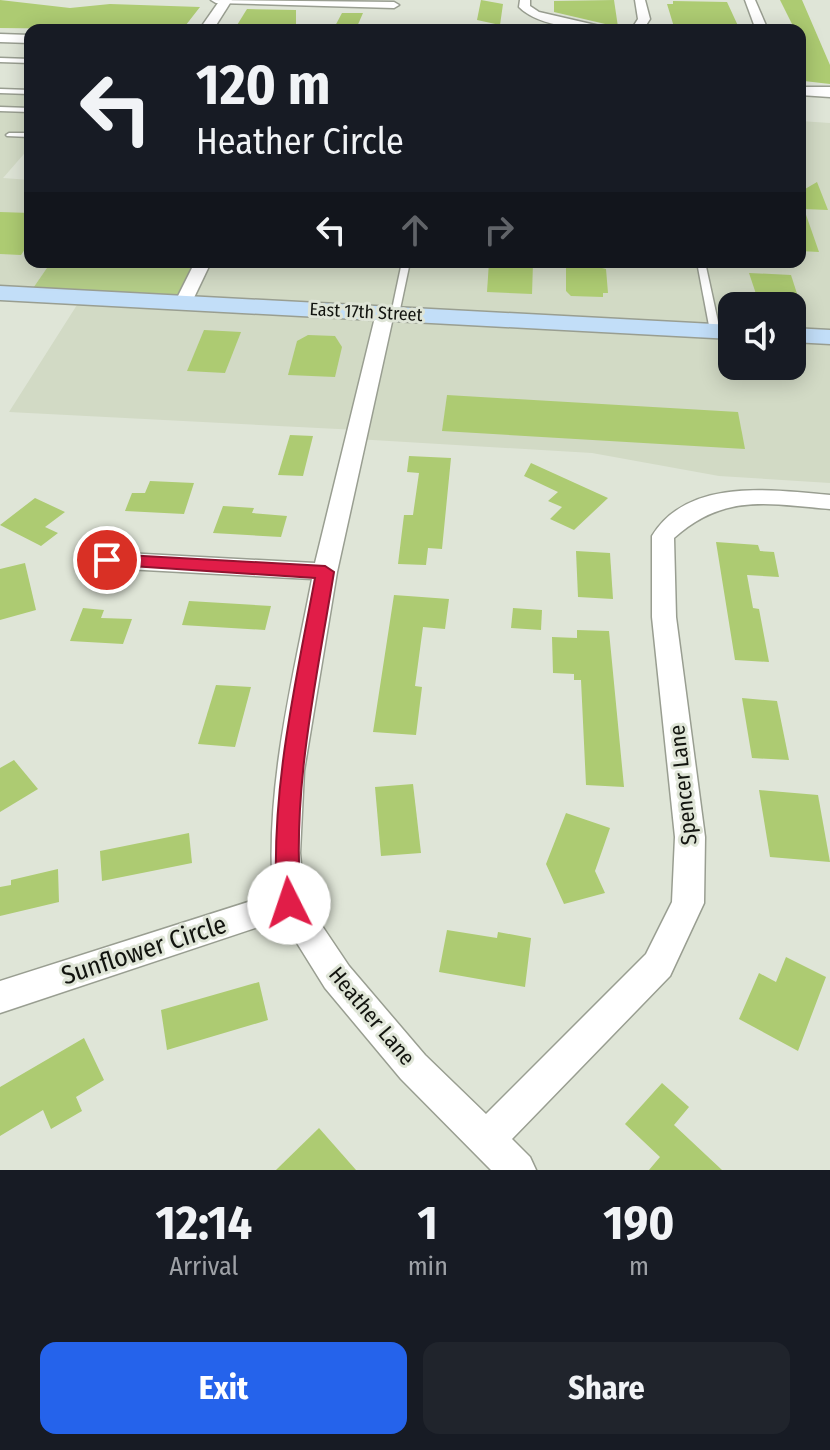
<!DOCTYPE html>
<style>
:root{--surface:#171b24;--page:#20242c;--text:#f1f3f6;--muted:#9ea1a6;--accent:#2563eb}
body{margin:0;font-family:"Fira Sans Condensed",sans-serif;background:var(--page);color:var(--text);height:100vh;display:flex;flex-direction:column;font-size:30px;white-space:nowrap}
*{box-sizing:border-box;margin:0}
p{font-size:26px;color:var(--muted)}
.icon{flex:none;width:44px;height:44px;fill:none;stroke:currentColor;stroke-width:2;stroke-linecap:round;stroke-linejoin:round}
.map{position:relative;height:1170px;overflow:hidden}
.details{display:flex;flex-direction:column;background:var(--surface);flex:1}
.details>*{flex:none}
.guide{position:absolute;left:24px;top:24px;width:782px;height:244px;border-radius:16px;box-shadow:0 4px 20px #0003;background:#171b24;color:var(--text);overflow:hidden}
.controls{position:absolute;left:718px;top:292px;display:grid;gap:16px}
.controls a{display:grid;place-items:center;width:88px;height:88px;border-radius:16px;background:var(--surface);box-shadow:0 4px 20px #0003;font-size:40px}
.pin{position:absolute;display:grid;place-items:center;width:68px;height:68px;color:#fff;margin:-34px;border:4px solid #fff;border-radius:50%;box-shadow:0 2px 8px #0007}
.me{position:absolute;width:88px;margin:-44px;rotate:356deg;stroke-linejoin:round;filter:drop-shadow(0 0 6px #0008)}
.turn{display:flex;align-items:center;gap:28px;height:168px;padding:0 40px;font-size:36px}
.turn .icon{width:104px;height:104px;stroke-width:2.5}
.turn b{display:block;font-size:56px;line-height:68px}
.lanes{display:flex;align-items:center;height:76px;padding:0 40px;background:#0003;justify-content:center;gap:40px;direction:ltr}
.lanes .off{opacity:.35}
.eta{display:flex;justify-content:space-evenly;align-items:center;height:136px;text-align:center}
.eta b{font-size:48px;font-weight:700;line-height:56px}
.action{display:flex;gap:16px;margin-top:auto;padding:16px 40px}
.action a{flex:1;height:92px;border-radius:16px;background:var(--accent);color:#fff;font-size:32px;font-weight:700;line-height:92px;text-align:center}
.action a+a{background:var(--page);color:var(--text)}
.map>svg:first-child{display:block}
.built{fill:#d2dac5;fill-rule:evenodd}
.green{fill:#b4cd88}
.building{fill:#adcb72}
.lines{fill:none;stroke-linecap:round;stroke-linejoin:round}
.service-casing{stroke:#999e91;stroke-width:3}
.minor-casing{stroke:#999e91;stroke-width:3}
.tertiary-casing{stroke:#999e91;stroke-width:3}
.secondary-casing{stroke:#999e91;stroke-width:3}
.service{fill:#fff;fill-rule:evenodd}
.minor{fill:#fff;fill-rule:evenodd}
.tertiary{fill:#fff;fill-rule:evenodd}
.secondary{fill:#c2def8;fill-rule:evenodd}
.route{fill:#e11d48;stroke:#92132f;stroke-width:2}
.labels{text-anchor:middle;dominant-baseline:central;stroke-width:6;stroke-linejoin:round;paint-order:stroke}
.far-street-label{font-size:18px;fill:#12140f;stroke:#dfe5d7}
.street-label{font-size:22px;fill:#12140f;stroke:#dfe5d7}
.near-street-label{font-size:26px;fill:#12140f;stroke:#dfe5d7}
</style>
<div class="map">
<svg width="830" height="1170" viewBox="0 0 830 1170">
<rect width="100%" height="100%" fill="#dfe5d7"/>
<g class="built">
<polygon points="0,94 30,95 30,147 3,178 30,180 30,262 51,262 29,294 0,293"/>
<path d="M 800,121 L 830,123 L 830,483 L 719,476 L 592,453 L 356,439 L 358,430 L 9,412 L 82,297 L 203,262 L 800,262 ZM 732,306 L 792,306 L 792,366 L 732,366 Z"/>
</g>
<polygon class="green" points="51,262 203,262 184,302 29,294"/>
<g class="building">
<polygon points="0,0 70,8 110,4 200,7 182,30 0,28"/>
<polygon points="481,0 503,4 500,25 477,20"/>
<polygon points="614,0 618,27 554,12 554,1"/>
<polygon points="780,0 802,0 830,65 830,84 804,81 800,72 800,30 795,30"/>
<polygon points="673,1 727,2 739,28 674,27 667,4 673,4"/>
<polygon points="247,9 296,10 296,30 234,30"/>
<polygon points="342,13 363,13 356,29 334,28"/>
<polygon points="817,182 828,210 804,209 819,252 800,251 800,192"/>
<polygon points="0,212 30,213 30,242 21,255 0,254"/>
<polygon points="489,262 533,262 532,294 487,292"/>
<polygon points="572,263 601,264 602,268 606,269 608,293 603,293 603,297 571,296 566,291 566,267 572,267"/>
<polygon points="749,273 791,275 800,303 760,306"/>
<polygon points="204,330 241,332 225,373 187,371"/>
<polygon points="308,335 335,336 342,347 335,377 288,375 297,341"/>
<polygon points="447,395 738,412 745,449 442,431"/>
<polygon points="290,435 313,436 303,476 278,475"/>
<polygon points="409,456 451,458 442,549 428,548 426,565 398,564 404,515 413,515 419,473 407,472"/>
<polygon points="531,463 608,498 574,530 550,519 562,507 548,501 558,492 524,476"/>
<polygon points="150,481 194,483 184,514 125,511 132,493 145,493"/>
<polygon points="35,498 65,512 45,527 58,533 41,546 0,525"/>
<polygon points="223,506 254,508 252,513 287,516 281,537 213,533"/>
<polygon points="716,542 758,545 760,551 774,552 779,577 747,575 753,608 759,609 769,662 735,660"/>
<polygon points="576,551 610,553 613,599 578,597"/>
<polygon points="25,563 36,610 0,620 0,569"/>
<polygon points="394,595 449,599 445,629 423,627 415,686 422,687 416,735 373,732"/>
<polygon points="189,601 271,606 265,630 182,625"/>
<polygon points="83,608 104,610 101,618 132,619 123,644 70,641"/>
<polygon points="513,608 542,610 541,630 511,628"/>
<polygon points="577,630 609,631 624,787 586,785 581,680 574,680 574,674 553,673 552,637 577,638"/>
<polygon points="216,685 251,687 235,747 198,744"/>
<polygon points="742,698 777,701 789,760 752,758"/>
<polygon points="14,760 38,789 0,812 0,768"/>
<polygon points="413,784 421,853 381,856 375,787"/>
<polygon points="759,790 818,795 830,862 770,857"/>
<polygon points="566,813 610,828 595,871 605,893 564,904 546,864"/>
<polygon points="189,833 192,863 102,881 100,851"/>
<polygon points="58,869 59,902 0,916 0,887 11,885 11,880"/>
<polygon points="447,930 497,938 498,932 531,938 525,987 439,972"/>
<polygon points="786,957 826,977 798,1051 739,1019 759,973 776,982"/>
<polygon points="259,982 268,1020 167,1050 161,1010"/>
<polygon points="84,1038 104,1080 76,1097 82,1111 51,1129 43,1110 0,1136 0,1087"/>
<polygon points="662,1083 689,1107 674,1125 722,1170 649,1170 660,1157 625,1124"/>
<polygon points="319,1128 356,1170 276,1170"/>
</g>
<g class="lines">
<g class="service-casing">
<g id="service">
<polygon points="0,58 30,59 30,63 0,62"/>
<polygon points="0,89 30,90 30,94 0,93"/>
<polygon points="0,107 30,108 30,112 0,111"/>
<polygon points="9,133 30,133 30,137 7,136 6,135"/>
<polygon points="402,262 410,262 399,314 395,317 391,314"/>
<polygon points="697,262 705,262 720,331 718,333 712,333 710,331"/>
</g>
</g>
<g class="minor-casing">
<g id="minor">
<polygon points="211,0 394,2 399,5 394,8 216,3"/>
<path d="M 520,0 L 530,0 L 530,6 L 539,12 L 617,30 C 588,30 540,28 519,7 Z"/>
<polygon points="635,0 645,0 650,19 643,30 631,30 638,19"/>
<polygon points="745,0 755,0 768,30 756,30"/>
<polygon points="195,262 211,262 190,306 178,306 175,302"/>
<path d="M 385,308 L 394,313 L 337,572 L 304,771 L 300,853 L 304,899 L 349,966 L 425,1055 L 486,1114 L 646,954 L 672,902 L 675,837 L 652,617 L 652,536 C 688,477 772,490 830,495 L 830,509 C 768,504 724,493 674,538 L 676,617 L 705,837 L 704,903 L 670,976 L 512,1139 L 530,1157 L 536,1170 L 491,1170 L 401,1079 L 325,988 L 282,919 L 0,1013 L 0,981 L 273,894 C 265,788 292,683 312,579 L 107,568 L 95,560 L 107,552 L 315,563 L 376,313 Z"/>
</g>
</g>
<g class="tertiary-casing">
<g id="tertiary">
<polygon points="220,0 232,0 213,30 199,30"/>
<polygon points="0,34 30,35 30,43 0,42"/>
<polygon points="800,87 830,87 830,97 800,95"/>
</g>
</g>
<g class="secondary-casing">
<g id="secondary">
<polygon points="0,286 732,325 732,339 0,300"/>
<polygon points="792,328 830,330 830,344 792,342"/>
</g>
</g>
<use href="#service" class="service"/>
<use href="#minor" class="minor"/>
<use href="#tertiary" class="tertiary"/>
<use href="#secondary" class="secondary"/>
</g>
<path class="route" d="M 107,554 L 325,566 L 334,572 C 316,683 291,791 301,903 L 297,911 L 289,914 L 280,911 L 277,903 C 270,793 295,686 315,578 L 101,564 L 99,560 Z"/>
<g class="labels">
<g class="far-street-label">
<text transform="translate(366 312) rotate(3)">East 17th Street</text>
</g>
<g class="street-label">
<text transform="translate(683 785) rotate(-96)">Spencer Lane</text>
<text transform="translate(372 1016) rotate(50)">Heather Lane</text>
</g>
<g class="near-street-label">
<text transform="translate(144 950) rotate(-18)">Sunflower Circle</text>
</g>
</g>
</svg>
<div class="controls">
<a><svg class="icon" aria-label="sound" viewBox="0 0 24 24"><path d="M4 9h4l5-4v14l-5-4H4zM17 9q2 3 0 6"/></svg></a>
</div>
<div class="pin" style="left:107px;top:560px;background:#d93025"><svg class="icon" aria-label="arrive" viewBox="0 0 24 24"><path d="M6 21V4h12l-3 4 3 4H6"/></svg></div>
<svg class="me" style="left:289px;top:903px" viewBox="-20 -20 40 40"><circle r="19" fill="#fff"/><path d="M0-13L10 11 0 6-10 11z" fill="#e11d48"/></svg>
<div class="guide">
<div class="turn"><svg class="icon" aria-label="left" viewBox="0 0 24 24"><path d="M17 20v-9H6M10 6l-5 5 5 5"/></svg><div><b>120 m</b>Heather Circle</div></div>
<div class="lanes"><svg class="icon" aria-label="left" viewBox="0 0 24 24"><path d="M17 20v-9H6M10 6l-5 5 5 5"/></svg><svg class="icon off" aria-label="ahead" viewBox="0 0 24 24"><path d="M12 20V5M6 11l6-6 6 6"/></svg><svg class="icon off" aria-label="right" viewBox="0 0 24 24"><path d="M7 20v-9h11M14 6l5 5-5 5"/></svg></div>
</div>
</div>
<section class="details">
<div class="eta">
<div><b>12:14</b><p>Arrival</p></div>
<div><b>1</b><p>min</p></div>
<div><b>190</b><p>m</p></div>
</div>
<div class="action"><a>Exit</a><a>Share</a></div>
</section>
